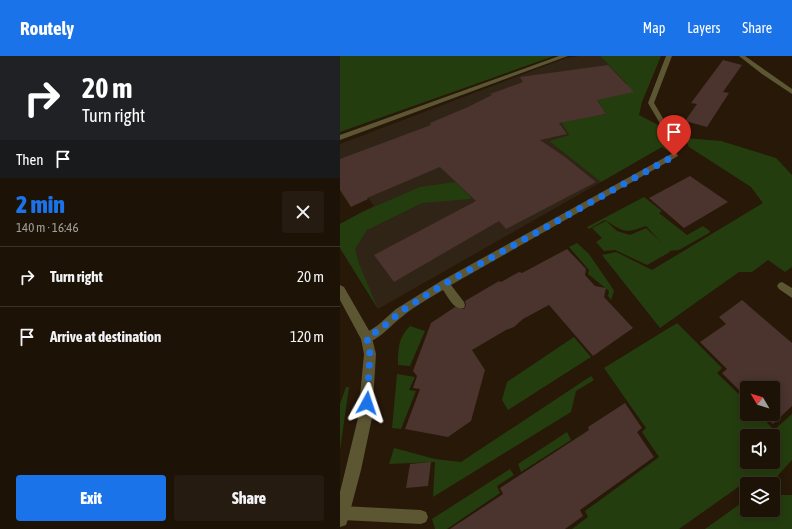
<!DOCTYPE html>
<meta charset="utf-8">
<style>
:root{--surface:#1d1206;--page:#251b10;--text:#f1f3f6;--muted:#a09e9b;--line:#3b3228;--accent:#1a73e8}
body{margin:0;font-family:"Asap Condensed",sans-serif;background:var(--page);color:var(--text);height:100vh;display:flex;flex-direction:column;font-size:15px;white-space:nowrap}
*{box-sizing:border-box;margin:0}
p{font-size:13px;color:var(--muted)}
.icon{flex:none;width:22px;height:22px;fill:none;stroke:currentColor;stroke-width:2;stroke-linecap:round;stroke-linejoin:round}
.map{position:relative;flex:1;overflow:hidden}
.details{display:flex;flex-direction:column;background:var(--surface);width:340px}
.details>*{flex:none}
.banner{background:#202124;color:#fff;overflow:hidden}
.needle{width:26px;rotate:308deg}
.tools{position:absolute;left:400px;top:325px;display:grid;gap:8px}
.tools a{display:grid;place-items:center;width:40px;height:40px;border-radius:4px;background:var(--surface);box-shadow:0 2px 10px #0003,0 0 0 1px var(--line);font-size:20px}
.pin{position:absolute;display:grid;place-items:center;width:34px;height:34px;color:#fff;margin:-41px -17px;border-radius:50% 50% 50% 0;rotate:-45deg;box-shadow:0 0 4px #0007}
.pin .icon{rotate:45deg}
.me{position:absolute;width:44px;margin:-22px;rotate:5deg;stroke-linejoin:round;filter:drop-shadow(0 0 3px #0008)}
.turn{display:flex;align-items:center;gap:14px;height:84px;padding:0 16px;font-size:18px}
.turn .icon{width:52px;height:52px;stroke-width:2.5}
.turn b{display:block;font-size:28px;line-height:34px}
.then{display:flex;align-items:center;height:38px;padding:0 16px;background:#0003;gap:8px;font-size:15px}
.round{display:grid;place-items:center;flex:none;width:42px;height:42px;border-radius:4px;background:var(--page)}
.headline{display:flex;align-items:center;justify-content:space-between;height:68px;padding:0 16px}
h1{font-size:24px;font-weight:800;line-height:30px;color:var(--accent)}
.primary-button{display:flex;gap:8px;margin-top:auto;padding:8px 16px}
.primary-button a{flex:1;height:46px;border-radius:4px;background:var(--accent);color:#fff;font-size:16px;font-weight:800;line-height:46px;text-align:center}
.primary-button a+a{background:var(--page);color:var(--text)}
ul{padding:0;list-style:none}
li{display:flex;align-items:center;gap:12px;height:60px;padding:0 16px;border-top:1px solid var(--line)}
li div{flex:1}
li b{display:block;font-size:15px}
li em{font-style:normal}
header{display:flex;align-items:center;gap:24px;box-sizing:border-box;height:56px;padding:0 20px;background:var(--accent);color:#fff}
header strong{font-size:19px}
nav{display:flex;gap:22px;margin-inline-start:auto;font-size:14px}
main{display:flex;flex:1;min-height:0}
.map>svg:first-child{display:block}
.industrial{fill:#302416}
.green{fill:#243d0f;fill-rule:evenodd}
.building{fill:#4b332e}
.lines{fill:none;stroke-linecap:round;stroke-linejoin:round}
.service{fill:#5d5633;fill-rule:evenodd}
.minor{fill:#5d5633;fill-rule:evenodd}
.route{stroke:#1a73e8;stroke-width:7;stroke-dasharray:0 12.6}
</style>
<header>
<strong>Routely</strong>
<nav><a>Map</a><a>Layers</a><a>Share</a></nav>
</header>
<main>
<section class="details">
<div class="banner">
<div class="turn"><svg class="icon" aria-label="right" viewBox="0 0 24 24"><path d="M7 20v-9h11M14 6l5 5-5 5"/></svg><div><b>20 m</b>Turn right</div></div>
<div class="then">Then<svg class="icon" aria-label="arrive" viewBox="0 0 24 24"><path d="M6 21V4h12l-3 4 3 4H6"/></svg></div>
</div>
<div class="headline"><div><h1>2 min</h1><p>140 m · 16:46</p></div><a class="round"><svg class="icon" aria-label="close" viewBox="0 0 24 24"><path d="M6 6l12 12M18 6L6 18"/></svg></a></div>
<ul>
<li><svg class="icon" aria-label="right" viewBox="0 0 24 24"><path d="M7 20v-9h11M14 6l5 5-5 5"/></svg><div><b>Turn right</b></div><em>20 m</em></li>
<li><svg class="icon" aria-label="arrive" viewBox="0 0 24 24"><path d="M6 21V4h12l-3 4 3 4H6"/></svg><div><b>Arrive at destination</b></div><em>120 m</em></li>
</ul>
<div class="primary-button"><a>Exit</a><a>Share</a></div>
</section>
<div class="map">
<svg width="452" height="473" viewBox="0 0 452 473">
<rect width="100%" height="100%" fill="#271808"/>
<polygon class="industrial" points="239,0 260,0 287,28 254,39 266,58 236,63 225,73 229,79 209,85 261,126 38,253 0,192 0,168 34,150 0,104 0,88 226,2"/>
<g class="green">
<polygon points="0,0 214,0 0,76"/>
<polygon points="260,0 321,0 302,46 299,59 318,69 324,81 339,80 342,89 331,97 322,91 261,126 209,85 229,79 221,66 266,58 254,39 287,28"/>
<polygon points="345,82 381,85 436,102 452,119 452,211 445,216 428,204 412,216 399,216 320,272 262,199 276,196 312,214 423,147 411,131 349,91"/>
<polygon points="115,126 131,141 130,143 82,147 27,174 15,193 19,208 38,253 0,192 0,168 22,156 80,131"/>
<path d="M 304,141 L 322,155 L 319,157 L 347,179 L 363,170 L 370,175 L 369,177 L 339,194 L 329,195 L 330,196 L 307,209 L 275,194 L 264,195 L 256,186 L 262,182 L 252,172 L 266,165 L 277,175 L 290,179 L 306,172 L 322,187 L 306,170 C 284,178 284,176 265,164 L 249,173 L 247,171 Z"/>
<polygon points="237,187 249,198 271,230 274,235 271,244 268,240 269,235 248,218 249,214 229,191"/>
<path d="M 337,267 L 382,312 L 377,317 L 407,346 L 407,358 L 419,358 L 434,374 L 452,358 L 452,404 L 431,427 L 404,427 L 339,473 L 232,473 L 248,461 L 245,455 L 319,401 L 302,376 L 306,372 L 264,312 ZM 407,380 L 433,380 L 433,406 L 407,406 Z"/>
<path d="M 70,270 L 85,275 L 70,310 L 58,309 C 58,293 58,282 70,270 Z"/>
<polygon points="234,281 251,301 168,354 162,344 167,326"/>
<polygon points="57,318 75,321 69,334 76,335 61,373 52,372"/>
<polygon points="251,320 254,324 236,335 231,356 93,441 95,406 49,408 54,392 95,403 121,406"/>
<polygon points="6,331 9,331 0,394 0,348"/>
<polygon points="227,376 231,384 181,416 178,408"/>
<polygon points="170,413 174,419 157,430 160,437 107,473 95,473 92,463"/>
<polygon points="433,439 452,439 452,473 365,473 407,443 407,454 433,454"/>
</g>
<g class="building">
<polygon points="383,4 402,9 383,36 389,37 367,71 345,65 357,48 351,47"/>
<polygon points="268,9 294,36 257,44 266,58 219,67 227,78 200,84 225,101 256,126 166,173 159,165 54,226 34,199 136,145 100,111 27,142 28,143 11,151 0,134 0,103 91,69 90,67 128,51 152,39 150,38 183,26 180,21"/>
<polygon points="350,120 388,146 344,172 309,142"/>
<polygon points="227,193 246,213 245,219 255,230 266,232 264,241 293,272 253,300 209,249 183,263 174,271 166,274 132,294 145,314 131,365 108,381 65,373 80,333 73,332 77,320 73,315 91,267 115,251 124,253 126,249 125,245 159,225 161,226 179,216 182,217"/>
<polygon points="402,244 452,287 452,350 433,368 423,358 433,358 433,332 407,332 407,342 382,317 387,313 360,286 386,268 379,261"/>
<polygon points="285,347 302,372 297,376 314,401 240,454 243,460 225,473 110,473 163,438 160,432 249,374 248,371"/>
<polygon points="91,406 88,430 66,432 70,408"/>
</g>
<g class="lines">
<g class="service">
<polygon points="326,0 332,0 314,47 331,76 328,78 325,76 308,47"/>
<polygon points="399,0 405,0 452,33 452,38 422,18"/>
<path d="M 331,98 L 337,98 L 338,100 L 111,229 L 124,246 L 125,249 L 124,252 C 114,255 108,241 103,234 C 90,242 75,250 63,260 C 51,269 41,282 27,287 L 23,285 L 22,282 L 23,279 L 38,269 L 56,253 L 101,225 Z"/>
<polygon points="442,226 452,232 452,242 439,233 437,230 439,227"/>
<polygon points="2,450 81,454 86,456 88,461 86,466 81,468 2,464 0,463 0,451"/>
</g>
<g class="minor">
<polygon points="219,0 228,0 0,84 0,79"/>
<polygon points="0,229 4,231 31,278 36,298 32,362 21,414 8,463 6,469 0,471 0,436 18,362 24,298 21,283 0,244"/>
</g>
</g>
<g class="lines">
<polyline class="route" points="27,347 30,298 27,282 42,272 60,256 104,228 334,100"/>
</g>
</svg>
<div class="tools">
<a><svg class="needle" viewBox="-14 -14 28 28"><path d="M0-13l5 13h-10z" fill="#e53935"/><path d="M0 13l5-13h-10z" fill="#a09e9b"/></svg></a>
<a><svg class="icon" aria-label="sound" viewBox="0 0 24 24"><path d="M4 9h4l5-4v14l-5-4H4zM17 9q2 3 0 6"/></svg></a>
<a><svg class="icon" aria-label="layers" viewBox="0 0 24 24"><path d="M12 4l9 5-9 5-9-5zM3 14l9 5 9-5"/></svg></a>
</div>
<div class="pin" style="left:334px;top:100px;background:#d93025"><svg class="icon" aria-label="arrive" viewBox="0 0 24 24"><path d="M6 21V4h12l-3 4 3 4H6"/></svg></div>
<svg class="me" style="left:27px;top:347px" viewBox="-20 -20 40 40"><path d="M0-17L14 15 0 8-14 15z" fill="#1a73e8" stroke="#fff" stroke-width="4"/></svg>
</div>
</main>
